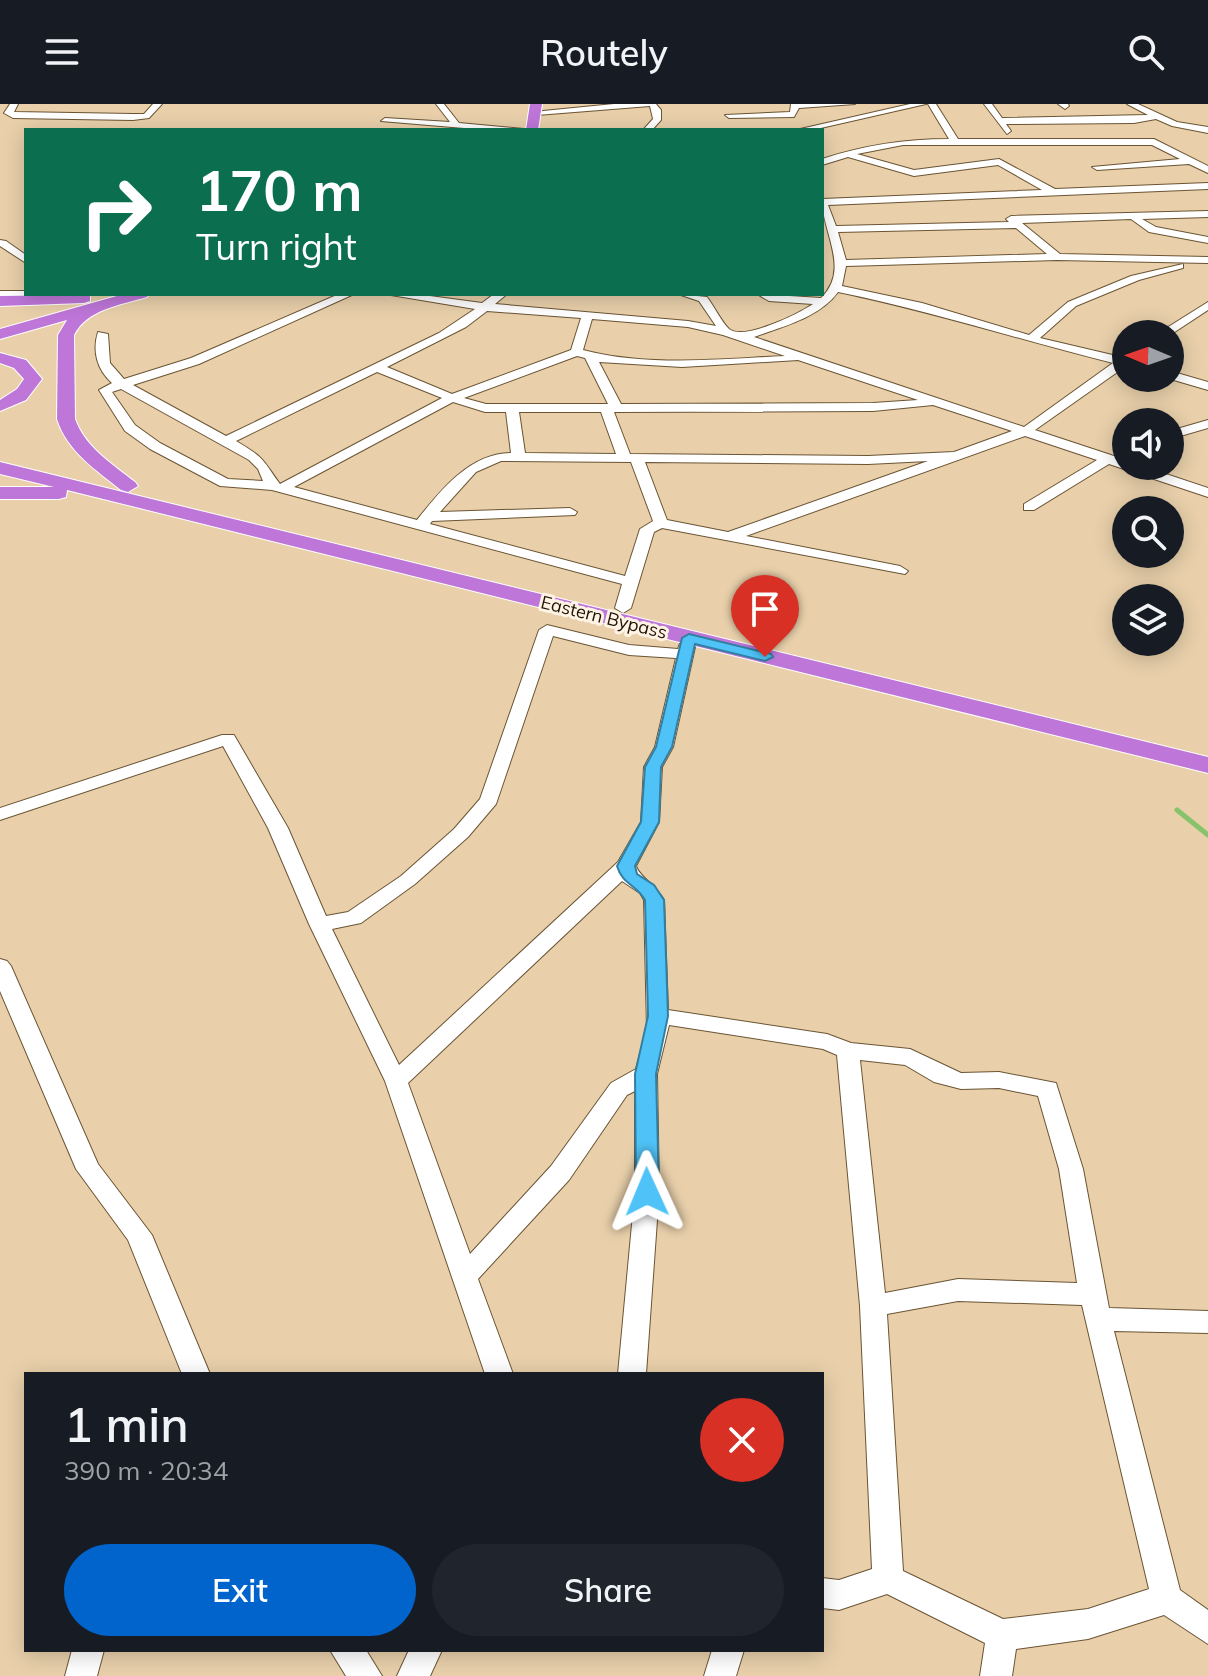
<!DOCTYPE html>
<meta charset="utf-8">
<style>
:root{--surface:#171b24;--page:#20242c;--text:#f1f3f6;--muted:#9ea1a6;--accent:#0064cc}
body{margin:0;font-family:Mulish,sans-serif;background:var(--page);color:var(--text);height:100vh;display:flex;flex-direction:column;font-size:30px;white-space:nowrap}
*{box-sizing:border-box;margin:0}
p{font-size:26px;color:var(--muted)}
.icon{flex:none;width:44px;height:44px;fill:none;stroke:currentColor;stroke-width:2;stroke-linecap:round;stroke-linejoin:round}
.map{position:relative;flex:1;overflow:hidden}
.panel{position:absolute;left:24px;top:1268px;width:800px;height:280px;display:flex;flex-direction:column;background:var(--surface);border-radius:0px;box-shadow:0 4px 20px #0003}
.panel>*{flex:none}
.banner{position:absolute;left:24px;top:24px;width:800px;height:168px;border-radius:0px;box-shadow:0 4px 20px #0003;background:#0b6e4f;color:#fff;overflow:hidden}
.needle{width:52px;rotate:272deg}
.fabs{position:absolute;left:1112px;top:216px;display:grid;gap:16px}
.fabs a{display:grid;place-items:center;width:72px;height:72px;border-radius:50%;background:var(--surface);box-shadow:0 4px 20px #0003;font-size:40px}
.pin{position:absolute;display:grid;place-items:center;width:68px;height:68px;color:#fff;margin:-82px -34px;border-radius:50% 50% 50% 0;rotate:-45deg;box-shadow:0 0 8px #0007}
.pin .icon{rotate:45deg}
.me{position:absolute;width:88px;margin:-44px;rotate:359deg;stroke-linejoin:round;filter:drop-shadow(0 0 6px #0008)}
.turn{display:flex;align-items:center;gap:28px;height:168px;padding:0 40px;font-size:36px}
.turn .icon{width:104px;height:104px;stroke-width:2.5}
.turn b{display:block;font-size:56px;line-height:68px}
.round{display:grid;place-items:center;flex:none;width:84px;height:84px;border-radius:42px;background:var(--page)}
.head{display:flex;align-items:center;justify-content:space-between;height:136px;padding:0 40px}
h1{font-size:48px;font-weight:600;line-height:60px}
.cta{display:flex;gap:16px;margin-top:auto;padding:16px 40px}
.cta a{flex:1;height:92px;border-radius:48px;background:var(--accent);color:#fff;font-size:32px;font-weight:600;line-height:92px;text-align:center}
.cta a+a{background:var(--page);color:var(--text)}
header{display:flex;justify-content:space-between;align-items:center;height:104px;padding:0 40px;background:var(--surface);font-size:36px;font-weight:600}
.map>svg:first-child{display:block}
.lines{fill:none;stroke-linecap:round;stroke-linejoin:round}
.stream{stroke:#87c36c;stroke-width:5}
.minor-casing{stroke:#6a5433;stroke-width:2}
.highway-casing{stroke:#fff;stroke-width:2}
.minor{fill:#fff;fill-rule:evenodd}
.highway{fill:#be76d9;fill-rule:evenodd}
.route{fill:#4fc3f7;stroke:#337fa1;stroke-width:2}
.labels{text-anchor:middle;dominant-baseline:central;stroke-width:6;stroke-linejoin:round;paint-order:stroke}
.far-street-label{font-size:18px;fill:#1d1406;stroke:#fef3e4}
</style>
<header><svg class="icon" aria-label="menu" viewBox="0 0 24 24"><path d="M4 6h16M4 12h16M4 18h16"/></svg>Routely<svg class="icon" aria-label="search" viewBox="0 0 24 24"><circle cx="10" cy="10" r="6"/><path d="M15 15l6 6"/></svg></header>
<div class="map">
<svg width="1208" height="1572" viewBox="0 0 1208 1572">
<rect width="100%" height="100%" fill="#e9d0ab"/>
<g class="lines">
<polyline class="stream" points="1177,706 1208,731"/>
<g class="minor-casing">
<g id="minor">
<polygon points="10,0 18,0 14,8 133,10 144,10 153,0 162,0 149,14 133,16 13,14 4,9"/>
<polygon points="436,0 444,0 459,19 534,26 488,26 381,17 385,14 450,18"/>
<polygon points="614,0 656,0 661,6 661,16 652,26 643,26 653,15 650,2 537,11 533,8"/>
<polygon points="791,0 855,0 799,4 794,13 729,14 725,11 790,8"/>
<polygon points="910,0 926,0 812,26 796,26"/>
<path d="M 928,0 L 936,0 L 958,35 L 1154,35 L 1208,62 L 1208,69 L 1189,60 L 1097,66 L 1092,63 L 1180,55 L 1152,41 L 903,41 L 857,50 L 914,66 L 999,55 L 1055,85 L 1208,79 L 1208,85 L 828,101 L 836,122 L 1009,118 L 1006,115 L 1011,112 L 1208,107 L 1208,113 L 1142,115 L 1156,123 L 1208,133 L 1208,139 L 1149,128 L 1131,115 L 1022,119 L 1060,150 L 1208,153 L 1208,159 L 1057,156 L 846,162 L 842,182 L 922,199 L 1029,231 L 1068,198 L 1131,172 L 1183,160 L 1183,164 L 1139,176 L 1076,202 L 1040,234 L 1121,253 L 1126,251 L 1126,262 L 1035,326 L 1126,356 L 1126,362 L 1142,362 L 1208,384 L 1208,393 L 1109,360 L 1034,406 L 1024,406 L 1024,400 L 1097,356 L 1025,332 L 746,432 L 900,462 L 908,467 L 905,470 L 662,424 L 654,428 L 631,504 L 623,509 L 615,504 L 622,480 L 272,386 L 220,382 L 150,345 L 125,327 L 99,286 L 112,279 C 97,266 92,247 98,228 L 108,230 L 110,259 L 124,275 L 191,254 L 339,190 L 354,190 L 199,260 L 133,281 L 226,332 L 439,229 L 475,205 L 385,190 L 415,190 L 482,199 L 494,190 L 507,190 L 495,200 L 688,217 L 716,222 L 699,197 L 678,190 L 707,193 C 714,202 721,217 729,225 C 744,237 798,210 813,200 L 769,197 L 757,190 L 821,194 C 851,165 822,129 822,95 L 1042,86 L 998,61 L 914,72 L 848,53 L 822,61 L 822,55 C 865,41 904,35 949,35 ZM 1016,124 L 1047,150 L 846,156 L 838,128 ZM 838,188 C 931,207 1021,236 1113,259 L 1024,323 L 754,233 C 785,222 820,213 838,188 ZM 487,207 L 581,214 L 571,246 L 452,290 L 387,263 L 466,223 ZM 592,215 L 688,223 L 723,231 L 785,252 C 719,255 648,263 583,246 ZM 577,252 L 585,254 L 608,300 L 486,300 L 464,294 ZM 798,256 L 918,296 L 873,299 L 621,300 L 599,258 L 682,263 ZM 377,268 L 442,294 L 280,380 C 262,355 265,354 236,337 ZM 121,285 L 249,356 L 258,365 L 263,377 L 228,375 L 160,339 L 135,321 L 112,288 ZM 453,298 L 485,308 L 506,308 L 511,349 C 470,349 440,387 417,416 L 294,383 ZM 933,301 L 1012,327 L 954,348 L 868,352 L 630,350 L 614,308 L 873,307 ZM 519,308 L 601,308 L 616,350 L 525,349 ZM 501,357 L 631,358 L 653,417 L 640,425 L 625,472 L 430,420 L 432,417 L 575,411 L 577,408 L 570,404 L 440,408 L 476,368 ZM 928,357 L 728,428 L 667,416 L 645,358 L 868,360 Z"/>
<polygon points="984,0 992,0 1002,14 1148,11 1127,0 1138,0 1177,18 1208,23 1208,29 1172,22 1156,15 1134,19 1006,20 1011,27 1007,30"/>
<polygon points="1058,0 1068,0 1069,2 1065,5"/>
<polygon points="0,136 6,137 26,151 26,159 0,142"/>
<polygon points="0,187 26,187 26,190 86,190 80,193 0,193"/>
<polygon points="1208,198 1208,206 1170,231 1157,230"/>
<polygon points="1170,267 1208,278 1208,286 1167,274 1170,274"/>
<polygon points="1208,316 1208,324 1170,335 1170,327"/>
<path d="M 547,521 L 629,541 L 678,545 L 683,531 L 695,531 L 697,534 L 673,643 L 662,663 L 659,718 L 636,762 C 639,772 656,782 664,796 L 668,906 L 827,930 L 851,939 L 910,945 L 961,969 L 999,968 L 1056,979 L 1083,1065 L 1109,1204 L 1208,1207 L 1208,1229 L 1114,1227 L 1180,1486 L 1208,1506 L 1208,1540 L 1164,1511 L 1088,1535 L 1016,1545 L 1012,1572 L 980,1572 L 985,1539 L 887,1490 L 839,1506 L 822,1504 L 822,1474 L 839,1476 L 872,1465 L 860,1202 L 837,951 L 823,945 L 669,921 L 657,970 L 659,1088 L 646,1270 L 618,1270 L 635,1088 L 635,987 L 627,991 L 569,1076 L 478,1175 L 513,1270 L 485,1270 L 385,977 L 309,820 L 268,724 L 223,642 L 0,716 L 0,704 L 222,631 L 234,631 L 288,724 L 326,812 L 348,808 L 401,772 L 454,725 L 480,695 L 539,526 ZM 553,532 L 629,551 L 676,554 L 655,643 L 644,663 L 641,718 L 618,758 L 399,961 L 332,825 L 361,819 L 415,780 L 468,733 L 496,700 ZM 622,777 L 640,789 L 644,796 L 647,924 L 636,965 L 611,979 L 551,1062 L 470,1150 L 408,979 ZM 860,956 L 905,961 L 934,978 L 961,985 L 999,984 L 1038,992 L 1059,1065 L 1077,1179 L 958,1175 L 885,1189 ZM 958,1197 L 1082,1201 L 1149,1485 L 1088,1505 L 1003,1515 L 903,1467 L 887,1210 Z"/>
<polygon points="0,855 7,857 11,862 98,1060 152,1131 210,1270 182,1270 128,1136 76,1065 0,887"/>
<polygon points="72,1546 104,1546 97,1572 65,1572"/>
<polygon points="330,1546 366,1546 382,1572 346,1572"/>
<polygon points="409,1546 442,1546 430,1572 397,1572"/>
<polygon points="712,1546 744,1546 736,1572 704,1572"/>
</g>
</g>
<g class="highway-casing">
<g id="highway">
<polygon points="530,0 542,0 538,26 526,26"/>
<path d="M 124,190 L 149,190 L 147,193 C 121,201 87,205 74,231 L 75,315 C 85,343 112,360 135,378 L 138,382 L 128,388 L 121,386 C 96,366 67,347 57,315 L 58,231 L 67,216 L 0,235 L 0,225 Z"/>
<polygon points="90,191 90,197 84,199 0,202 0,192"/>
<polygon points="0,249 26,256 42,275 26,296 0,307 0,296 17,285 24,275 14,264 0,259"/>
<polygon points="0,358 1208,653 1208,669 67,386 66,393 59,395 0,395 0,383 54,383 0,370"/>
</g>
</g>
<use href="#minor" class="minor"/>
<use href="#highway" class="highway"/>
</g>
<path class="route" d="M 689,530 L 771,550 L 773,553 L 765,557 L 695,540 L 672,643 L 661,663 L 659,718 L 635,762 L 637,770 L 654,781 L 664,796 L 668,912 L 656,970 L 659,1088 L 655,1094 L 647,1097 L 640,1094 L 636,1088 L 635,970 L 648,912 L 645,796 C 637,781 622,780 617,762 L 641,718 L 645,663 L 656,643 L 682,534 Z"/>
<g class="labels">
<g class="far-street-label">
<text transform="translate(604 513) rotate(14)">Eastern Bypass</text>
</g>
</g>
</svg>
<div class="fabs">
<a><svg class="needle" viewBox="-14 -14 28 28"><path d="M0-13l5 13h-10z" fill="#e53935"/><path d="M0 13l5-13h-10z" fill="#9ea1a6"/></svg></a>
<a><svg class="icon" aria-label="sound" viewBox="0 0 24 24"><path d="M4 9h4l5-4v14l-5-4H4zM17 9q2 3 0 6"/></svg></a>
<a><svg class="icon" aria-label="search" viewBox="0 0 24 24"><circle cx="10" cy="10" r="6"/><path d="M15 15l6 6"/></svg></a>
<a><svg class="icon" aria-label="layers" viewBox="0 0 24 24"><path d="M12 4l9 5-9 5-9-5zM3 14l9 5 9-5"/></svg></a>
</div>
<div class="pin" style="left:765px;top:553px;background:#d93025"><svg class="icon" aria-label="arrive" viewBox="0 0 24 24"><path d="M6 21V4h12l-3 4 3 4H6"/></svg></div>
<svg class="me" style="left:647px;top:1088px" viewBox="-20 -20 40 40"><path d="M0-17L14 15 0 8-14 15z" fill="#4fc3f7" stroke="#fff" stroke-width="4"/></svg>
<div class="banner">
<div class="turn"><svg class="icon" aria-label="right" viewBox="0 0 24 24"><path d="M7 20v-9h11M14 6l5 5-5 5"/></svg><div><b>170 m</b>Turn right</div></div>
</div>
<section class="panel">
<div class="head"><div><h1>1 min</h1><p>390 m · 20:34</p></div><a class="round" style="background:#d93025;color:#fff"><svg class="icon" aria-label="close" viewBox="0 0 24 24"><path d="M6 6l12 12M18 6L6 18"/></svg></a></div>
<div class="cta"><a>Exit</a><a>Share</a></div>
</section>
</div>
